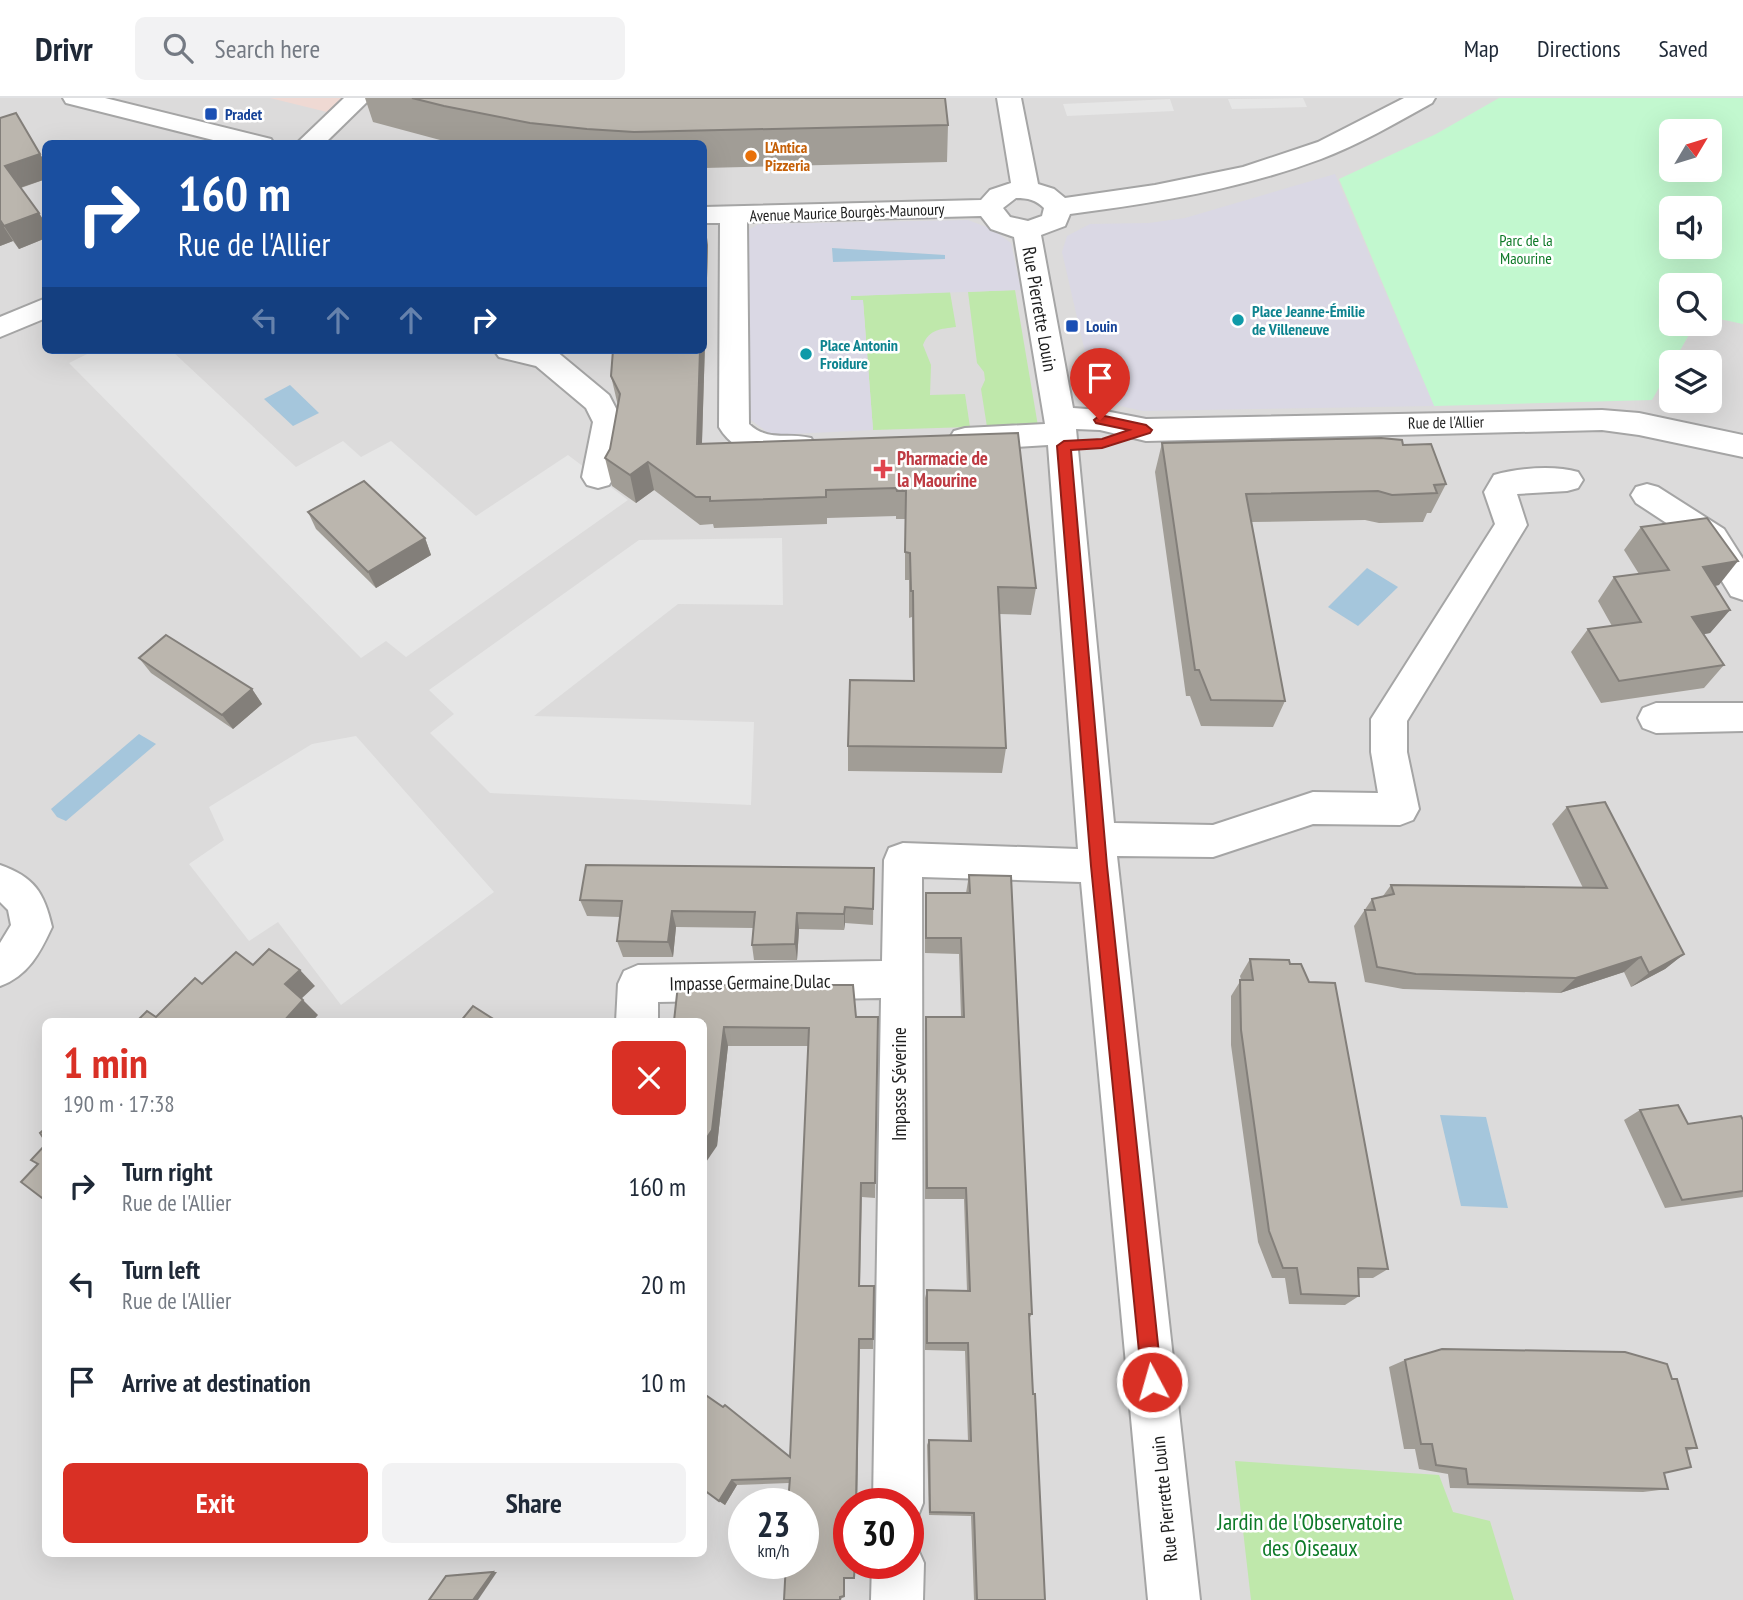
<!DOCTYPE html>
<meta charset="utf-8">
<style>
:root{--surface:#fff;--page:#f2f2f3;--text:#1f2937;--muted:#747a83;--line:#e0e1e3;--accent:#d93025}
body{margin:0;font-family:"PT Sans Narrow",sans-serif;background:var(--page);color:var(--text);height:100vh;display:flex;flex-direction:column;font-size:26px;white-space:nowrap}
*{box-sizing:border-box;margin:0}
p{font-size:23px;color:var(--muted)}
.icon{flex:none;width:38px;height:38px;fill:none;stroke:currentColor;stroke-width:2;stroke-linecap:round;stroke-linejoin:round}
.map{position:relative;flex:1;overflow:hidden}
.details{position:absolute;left:42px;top:920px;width:665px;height:539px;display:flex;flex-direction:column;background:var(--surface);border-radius:10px;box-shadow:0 7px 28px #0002}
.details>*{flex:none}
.guide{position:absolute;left:42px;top:42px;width:665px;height:214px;border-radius:10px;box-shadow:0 7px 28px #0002;background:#1a4fa0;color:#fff;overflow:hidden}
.needle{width:46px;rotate:52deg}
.buttons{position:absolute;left:1659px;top:21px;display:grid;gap:14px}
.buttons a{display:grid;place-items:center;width:63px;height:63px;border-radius:10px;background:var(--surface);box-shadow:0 7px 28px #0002;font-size:35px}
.speed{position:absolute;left:728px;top:1390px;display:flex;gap:14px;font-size:35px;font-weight:700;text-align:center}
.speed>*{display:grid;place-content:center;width:91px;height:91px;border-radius:50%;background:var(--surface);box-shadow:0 7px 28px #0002;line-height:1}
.speed small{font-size:18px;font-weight:400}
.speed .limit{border:10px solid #d22;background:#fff;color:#111}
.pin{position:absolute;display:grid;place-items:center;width:60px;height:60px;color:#fff;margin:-72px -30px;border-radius:50% 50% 50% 0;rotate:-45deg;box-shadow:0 0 7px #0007}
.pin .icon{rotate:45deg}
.me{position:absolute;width:77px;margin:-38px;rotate:354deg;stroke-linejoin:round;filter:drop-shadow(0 0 5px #0008)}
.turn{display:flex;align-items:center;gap:24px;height:147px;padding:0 21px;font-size:32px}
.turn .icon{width:91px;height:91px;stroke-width:2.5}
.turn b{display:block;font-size:49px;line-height:60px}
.lanes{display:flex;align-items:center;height:66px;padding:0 21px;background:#0003;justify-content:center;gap:35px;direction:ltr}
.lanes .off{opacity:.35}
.round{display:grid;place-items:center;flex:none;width:74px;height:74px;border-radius:10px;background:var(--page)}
.headline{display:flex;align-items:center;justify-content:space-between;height:119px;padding:0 21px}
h1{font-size:42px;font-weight:700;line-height:52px;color:var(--accent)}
.action{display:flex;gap:14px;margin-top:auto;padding:14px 21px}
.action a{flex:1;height:80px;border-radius:10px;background:var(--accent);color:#fff;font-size:28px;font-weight:700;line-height:80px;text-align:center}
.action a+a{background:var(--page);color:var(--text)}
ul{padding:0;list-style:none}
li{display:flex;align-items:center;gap:21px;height:98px;padding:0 21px}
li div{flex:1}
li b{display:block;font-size:26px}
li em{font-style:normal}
header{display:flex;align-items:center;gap:42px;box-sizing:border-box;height:98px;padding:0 35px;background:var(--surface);border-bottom:2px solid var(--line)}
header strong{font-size:33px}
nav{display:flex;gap:38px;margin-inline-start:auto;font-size:24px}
.search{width:490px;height:63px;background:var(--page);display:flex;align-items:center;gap:18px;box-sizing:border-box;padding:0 24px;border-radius:10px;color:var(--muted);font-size:26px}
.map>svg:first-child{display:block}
.residential{fill:#dcdbdb;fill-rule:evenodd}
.commercial{fill:#efd9d3}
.grass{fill:#bfe8ab}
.park{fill:#c2f8cf;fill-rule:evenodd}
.parking{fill:#e6e6e6}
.plaza{fill:#dad8e4;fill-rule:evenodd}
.water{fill:#a5c6dc}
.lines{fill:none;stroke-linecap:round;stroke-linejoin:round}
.minor-casing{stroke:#a5a5a5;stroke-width:4}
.minor{fill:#fff;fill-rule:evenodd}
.wall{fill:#a19d96}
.shaded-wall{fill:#837f7a}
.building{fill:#bbb6ae;stroke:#837f7a;stroke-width:2}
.route{fill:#d93025;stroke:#8d1f18;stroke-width:2}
.transit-dot{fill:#1a4fb4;stroke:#fff;stroke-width:2.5}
.food-dot{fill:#e8710a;stroke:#fff;stroke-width:2.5}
.culture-dot{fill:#0f9aa8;stroke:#fff;stroke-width:2.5}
.health-dot{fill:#e0444e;stroke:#fff;stroke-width:2.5}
.labels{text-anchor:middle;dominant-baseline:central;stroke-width:5;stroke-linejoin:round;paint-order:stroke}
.far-transit-label{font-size:16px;font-weight:bold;fill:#164399;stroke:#fff;text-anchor:start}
.far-food-label{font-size:16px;font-weight:bold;fill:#c56008;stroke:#fff;text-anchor:start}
.far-street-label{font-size:16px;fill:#1e1e1e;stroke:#fff}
.far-park-label{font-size:16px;fill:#0e7a28;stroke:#fff}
.far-culture-label{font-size:16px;font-weight:bold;fill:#0d838f;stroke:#fff;text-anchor:start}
.street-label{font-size:19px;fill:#1e1e1e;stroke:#fff}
.health-label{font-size:19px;font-weight:bold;fill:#be3a42;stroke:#fff;text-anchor:start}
.near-park-label{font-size:23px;fill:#0e7a28;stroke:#fff}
</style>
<header>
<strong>Drivr</strong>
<div class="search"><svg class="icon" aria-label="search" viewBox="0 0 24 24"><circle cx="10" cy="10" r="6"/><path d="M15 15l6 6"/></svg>Search here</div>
<nav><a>Map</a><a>Directions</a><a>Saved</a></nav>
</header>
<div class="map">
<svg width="1743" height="1502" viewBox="0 0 1743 1502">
<rect width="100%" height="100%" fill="#efede4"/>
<path class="residential" d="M 0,0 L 1743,0 L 1743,1502 L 0,1502 ZM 1671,33 L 1710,33 L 1710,72 L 1671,72 ZM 46,46 L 704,46 L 704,252 L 46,252 ZM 1671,110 L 1710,110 L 1710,149 L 1671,149 ZM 1671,187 L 1710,187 L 1710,226 L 1671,226 ZM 1671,264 L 1710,264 L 1710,303 L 1671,303 ZM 46,924 L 704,924 L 704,1456 L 46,1456 ZM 744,1405 L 803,1405 L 803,1465 L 744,1465 ZM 849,1405 L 908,1405 L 908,1465 L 849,1465 Z"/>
<polygon class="commercial" points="270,0 348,0 331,15"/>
<g class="grass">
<polygon points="1015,192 1038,328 987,329 981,291 985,282 984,274 977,265 968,194"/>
<path d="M 950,194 L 956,229 C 941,231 929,231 923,247 L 931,267 L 930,297 L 965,296 L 970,329 L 873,332 L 863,203 L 851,202 L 850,198 Z"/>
<polygon points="1235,1363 1439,1377 1453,1414 1490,1423 1514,1502 1251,1502"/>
</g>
<path class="park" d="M 1499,0 L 1743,0 L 1743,226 L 1710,219 L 1710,187 L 1671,187 L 1671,226 L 1695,226 L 1652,302 L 1434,308 L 1339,81 L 1436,36 ZM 1671,33 L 1710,33 L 1710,72 L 1671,72 ZM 1671,110 L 1710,110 L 1710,149 L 1671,149 Z"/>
<g class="parking">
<polygon points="1303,0 1307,9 1232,11 1228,1"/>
<polygon points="1170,1 1174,13 1067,18 1063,6"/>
<polygon points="95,252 171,252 296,369 343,343 361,359 391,343 476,418 568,357 628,402 406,559 386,543 361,560 69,265"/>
<polygon points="782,440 783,507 678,506 534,618 754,624 751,707 490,695 430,635 454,616 429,592 639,442"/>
<polygon points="356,638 494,794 341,907 278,824 249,843 189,766 224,742 209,709 312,646"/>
</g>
<g class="plaza">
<polygon points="1335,76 1434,308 1143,313 1116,307 1093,289 1062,154 1067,138 1090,126 1149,125 1185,120"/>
<path d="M 968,122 L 992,131 L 1011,145 L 1021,192 L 851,198 L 851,202 L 863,202 L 873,332 L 771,337 L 747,319 L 742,135 L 759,126 ZM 832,150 L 944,157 L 945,161 L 833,164 Z"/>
</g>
<g class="water">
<polygon points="832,150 945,157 945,161 833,164"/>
<polygon points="290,287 319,315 293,328 264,301"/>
<polygon points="1367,470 1398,489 1358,528 1328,509"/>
<polygon points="139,636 156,646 66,723 57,719 51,711"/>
<polygon points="1440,1017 1486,1019 1508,1110 1461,1108"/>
</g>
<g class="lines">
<g class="minor-casing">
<g id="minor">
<polygon points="63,0 105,0 271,41 274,46 229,46 66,5"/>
<polygon points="344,0 371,0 324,46 296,46"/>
<path d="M 997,0 L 1021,0 L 1038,86 L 1054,91 L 1065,100 L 1155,87 L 1243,69 L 1318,44 L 1404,0 L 1435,0 L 1432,5 C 1396,25 1360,46 1321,61 C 1241,91 1155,105 1070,116 L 1065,128 L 1041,137 L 1073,310 L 1100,312 L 1146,321 L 1602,312 L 1639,315 L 1743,337 L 1743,359 L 1639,337 L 1602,332 L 1146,343 L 1100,332 L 1076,331 L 1114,725 L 1213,727 L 1313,694 L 1378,695 L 1371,654 L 1371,621 L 1495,426 L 1484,394 L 1494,377 C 1518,370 1554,367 1578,374 L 1583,382 L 1578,390 L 1567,393 L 1517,396 L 1527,427 L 1407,623 L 1407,654 L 1419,711 L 1413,722 L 1400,727 L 1313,726 L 1213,759 L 1117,758 L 1200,1502 L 1148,1502 L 1081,784 L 922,779 L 923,1405 L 916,1423 L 908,1426 L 908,1405 L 873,1405 L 881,900 L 658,904 L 658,924 L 616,924 L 618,886 L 624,873 L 638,867 L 882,863 L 884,762 L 889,750 L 903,745 L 1078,751 L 1048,347 L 965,352 L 954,349 L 949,341 L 954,333 L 965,330 L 1045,326 L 1014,139 L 991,131 L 981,118 L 747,124 L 749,326 C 768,344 788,334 811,340 L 816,348 L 811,356 C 778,365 738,361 719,329 L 720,125 L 704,125 L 704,109 L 981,102 L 990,92 L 1011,85 ZM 1016,100 C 1028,100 1036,102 1044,110 L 1042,118 L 1028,123 L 1010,119 L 1003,110 Z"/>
<polygon points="46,200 46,220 0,239 0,219"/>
<polygon points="494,252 556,253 609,297 623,324 614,379 609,387 598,390 587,387 582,379 593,324 586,310 536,268 499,259"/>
<polygon points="1647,386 1658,389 1724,431 1743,461 1743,502 1731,498 1700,447 1636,405 1631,397 1636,389"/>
<polygon points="1656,605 1743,605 1743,633 1656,635 1643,630 1638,620 1643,610"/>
<path d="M 0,767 C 34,779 44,794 52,829 C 40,855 28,878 0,888 L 0,845 L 11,827 L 8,812 L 0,804 Z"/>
<polygon points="908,1443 916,1447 924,1465 923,1502 871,1502 872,1465 908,1465"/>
</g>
</g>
<use href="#minor" class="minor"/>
</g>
<g class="wall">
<polygon points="365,0 945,0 948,27 947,64 704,70 704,46 455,46 373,24"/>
<polygon points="16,15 46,66 46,81 21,90 46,126 46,140 19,151 13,143 0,148 0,20"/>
<polygon points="708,147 702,346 1018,335 1036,490 1031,517 999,516 1006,650 1002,675 848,673 848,648 913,583 912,519 909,520 909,482 905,482 905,421 896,421 896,418 827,420 827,426 714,430 713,426 700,427 654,392 636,405 612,388 605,360 610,351 618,308 611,278"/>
<polygon points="1162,345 1403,347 1446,386 1431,415 1427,415 1423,424 1379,425 1365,422 1251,424 1285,603 1273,629 1201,628 1190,598 1186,598 1155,374"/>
<polygon points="308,414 425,440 431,457 376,490 316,431"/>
<polygon points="1641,429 1719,487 1715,488 1730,512 1710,535 1704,536 1724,567 1704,590 1601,605 1571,554 1588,531 1612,528 1598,503 1614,479 1639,476 1624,452"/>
<polygon points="139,560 252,591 262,606 233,631 151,575"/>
<polygon points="1567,709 1684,856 1665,871 1631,889 1624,874 1560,895 1403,891 1365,884 1354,828 1372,801 1383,798 1391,787 1583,790 1552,726"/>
<polygon points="874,770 873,827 845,825 844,832 799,831 797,862 754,862 752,847 753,830 676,829 673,859 623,859 617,843 620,819 587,818 580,802"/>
<polygon points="969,777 1032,1216 1029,1221 1045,1502 974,1502 971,1418 929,1417 927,1347 929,1342 968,1343 965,1253 925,1252 925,1200 927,1192 967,1193 964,1101 925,1101 925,933 926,919 961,919 959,856 925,855 925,811 926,795 966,795"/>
<polygon points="1250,861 1388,1171 1373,1180 1359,1180 1359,1198 1345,1207 1289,1206 1285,1180 1272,1180 1258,1144 1231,947 1231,898 1241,882 1240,878"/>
<polygon points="856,919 878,919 875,1100 862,1099 860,1188 874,1188 873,1251 860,1251 857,1405 849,1405 855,1481 845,1481 845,1499 842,1500 842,1502 789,1385 737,1387 725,1407 704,1392 790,1359 808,948 728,948 717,1048 704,924"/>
<polygon points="1640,1012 1688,1026 1743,1022 1743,1099 1665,1110 1624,1022"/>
<polygon points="1405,1262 1697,1350 1686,1353 1664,1375 1668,1391 1643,1394 1450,1390 1448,1376 1419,1371 1415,1351 1404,1351 1389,1269"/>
</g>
<g class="shaded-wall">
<polygon points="40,56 46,66 46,81 19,90 5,68"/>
<polygon points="39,115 46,126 46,140 19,151 4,128"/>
<polygon points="704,118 708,147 701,374 697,346 700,252 704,252"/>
<polygon points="0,123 13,143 0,148"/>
<polygon points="648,364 654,392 636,405 630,377"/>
<polygon points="425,440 431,457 376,490 368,474"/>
<polygon points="1738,463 1719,487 1684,493 1703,469"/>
<polygon points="1730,512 1710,535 1673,542 1692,519"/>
<polygon points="252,591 262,606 233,631 222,617"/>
<polygon points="845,809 845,825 844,832 844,816"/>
<polygon points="672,813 676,829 673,859 668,844"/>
<polygon points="797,815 799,831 797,862 795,846"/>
<polygon points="1684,856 1665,871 1631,889 1649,875"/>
<polygon points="1641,859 1624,874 1560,895 1576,880"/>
<polygon points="300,872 315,888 300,902 285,886"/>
<polygon points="303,902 318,917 312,924 283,924"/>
<polygon points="724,929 728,948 717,1048 704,1067 704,1044"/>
<polygon points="859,1241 857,1405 856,1405"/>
<polygon points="732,1382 737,1387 725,1407 719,1403"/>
<polygon points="493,1474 497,1474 478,1502 473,1502"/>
</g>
<g class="building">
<polygon points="412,0 945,0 948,27 634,34 587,31 530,25 444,8"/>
<polygon points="16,15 40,56 5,68 39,115 4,128 0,122 0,20"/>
<polygon points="613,252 700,252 697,346 1018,335 1036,490 998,489 1006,650 848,648 850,582 914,583 913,493 911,493 910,455 905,454 906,393 897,393 896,390 826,392 826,399 710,403 710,399 696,399 648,364 630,377 605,360 610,351 620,296 611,278"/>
<polygon points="1381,340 1402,342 1403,347 1431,346 1446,386 1434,387 1437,395 1392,397 1378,393 1246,396 1285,603 1211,602 1199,572 1195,572 1162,345"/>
<polygon points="364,383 425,440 368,474 308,414"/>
<polygon points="1707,420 1738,463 1703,469 1730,512 1692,519 1724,567 1619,583 1588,531 1641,524 1614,479 1669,472 1641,429"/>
<polygon points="166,537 252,591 222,617 139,560"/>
<polygon points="1605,704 1684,856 1649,875 1641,859 1576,880 1416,876 1377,869 1365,812 1375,812 1372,801 1394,796 1391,787 1607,790 1567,709"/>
<polygon points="586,767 874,770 873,811 845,809 844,816 797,815 795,846 752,847 755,814 672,813 668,844 617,843 622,803 580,802"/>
<polygon points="969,777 1011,778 1032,1216 1029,1216 1033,1296 1035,1296 1045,1502 977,1502 974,1415 930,1414 929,1342 971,1343 968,1245 927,1245 927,1192 970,1193 966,1090 927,1090 926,919 964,919 961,840 926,840 926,795 970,795"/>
<polygon points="269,851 300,872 285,886 303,902 283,924 136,924 147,913 156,919 195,880 202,886 236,854 253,867"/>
<polygon points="1250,861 1289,862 1290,866 1301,866 1309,884 1335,885 1388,1171 1358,1170 1359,1198 1301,1196 1297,1170 1283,1170 1269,1133 1241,932 1240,882 1253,882"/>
<polygon points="678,887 853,887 856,919 878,919 875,1085 861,1085 859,1188 874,1188 873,1241 859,1241 856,1405 849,1405 849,1465 855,1465 854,1480 844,1480 844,1498 840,1499 840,1502 784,1502 786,1465 803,1465 803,1405 788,1405 790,1380 732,1382 719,1403 704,1392 704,1296 723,1309 725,1307 790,1359 809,930 724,929 712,1032 704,1044 704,924 666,924 674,923"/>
<polygon points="473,908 498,924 460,924"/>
<polygon points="1678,1007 1688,1026 1741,1018 1743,1022 1743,1093 1682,1102 1640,1012"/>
<polygon points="46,1030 46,1044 40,1035"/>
<polygon points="46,1046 46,1103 21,1084 38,1066 31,1062"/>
<polygon points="1442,1251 1625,1254 1667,1266 1672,1281 1677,1281 1697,1350 1686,1350 1691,1369 1664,1375 1668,1391 1468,1386 1466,1371 1436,1367 1432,1346 1421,1346 1405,1262"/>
<polygon points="493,1474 473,1502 429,1502 446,1478"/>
</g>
<polygon class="route" points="1100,317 1146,327 1152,332 1150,335 1102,350 1071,352 1107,768 1162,1284 1159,1292 1152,1294 1145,1292 1142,1284 1091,768 1057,348 1064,343 1102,341 1129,332 1096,325 1094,322"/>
<g class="transit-dot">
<rect x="204" y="9" width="14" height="14" rx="3.5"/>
<rect x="1065" y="221" width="14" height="14" rx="3.5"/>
</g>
<circle class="food-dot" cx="751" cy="58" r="7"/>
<g class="culture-dot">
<circle cx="1238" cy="222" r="7"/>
<circle cx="806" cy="256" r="7"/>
</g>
<path class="health-dot" d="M879.5 360.5h7v7h7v7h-7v7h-7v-7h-7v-7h7z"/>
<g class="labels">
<g class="far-transit-label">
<text x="225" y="16">Pradet</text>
<text x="1086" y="228">Louin</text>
</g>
<g class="far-food-label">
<text x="765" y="49">L'Antica<tspan x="765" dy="18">Pizzeria</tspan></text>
</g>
<g class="far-street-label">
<text transform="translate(847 114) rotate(-2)">Avenue Maurice Bourgès-Maunoury</text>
<text transform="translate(1446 324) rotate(-1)">Rue de l'Allier</text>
</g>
<g class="far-park-label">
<text x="1526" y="142">Parc de la<tspan x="1526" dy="18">Maourine</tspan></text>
</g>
<g class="far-culture-label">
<text x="1252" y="213">Place Jeanne-Émilie<tspan x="1252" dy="18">de Villeneuve</tspan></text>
<text x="820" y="247">Place Antonin<tspan x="820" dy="18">Froidure</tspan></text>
</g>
<g class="street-label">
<text transform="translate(1040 211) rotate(80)">Rue Pierrette Louin</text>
<text transform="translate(750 884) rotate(-1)">Impasse Germaine Dulac</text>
<text transform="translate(899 986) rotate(-90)">Impasse Séverine</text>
<text transform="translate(1164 1401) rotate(-96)">Rue Pierrette Louin</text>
</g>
<g class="health-label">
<text x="897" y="360">Pharmacie de<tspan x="897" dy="22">la Maourine</tspan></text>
</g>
<g class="near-park-label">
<text x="1310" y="1423">Jardin de l'Observatoire<tspan x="1310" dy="26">des Oiseaux</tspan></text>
</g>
</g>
</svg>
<div class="buttons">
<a><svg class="needle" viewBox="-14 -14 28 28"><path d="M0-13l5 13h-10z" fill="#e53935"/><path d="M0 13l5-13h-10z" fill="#747a83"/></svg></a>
<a><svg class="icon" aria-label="sound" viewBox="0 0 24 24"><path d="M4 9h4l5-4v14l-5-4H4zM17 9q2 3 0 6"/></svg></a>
<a><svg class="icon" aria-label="search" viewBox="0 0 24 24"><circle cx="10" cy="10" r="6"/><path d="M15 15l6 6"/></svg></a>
<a><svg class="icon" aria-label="layers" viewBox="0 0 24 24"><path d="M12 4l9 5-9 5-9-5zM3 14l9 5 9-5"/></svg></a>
</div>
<div class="speed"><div>23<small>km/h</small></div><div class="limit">30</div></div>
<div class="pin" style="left:1100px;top:322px;background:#d93025"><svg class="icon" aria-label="arrive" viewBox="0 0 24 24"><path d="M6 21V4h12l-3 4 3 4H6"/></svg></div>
<svg class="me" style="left:1152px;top:1284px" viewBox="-20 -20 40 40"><circle r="17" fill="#d93025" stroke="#fff" stroke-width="3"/><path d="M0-11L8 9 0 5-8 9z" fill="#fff"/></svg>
<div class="guide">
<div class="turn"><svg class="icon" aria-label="right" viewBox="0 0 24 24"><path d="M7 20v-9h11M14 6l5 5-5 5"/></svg><div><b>160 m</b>Rue de l'Allier</div></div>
<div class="lanes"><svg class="icon off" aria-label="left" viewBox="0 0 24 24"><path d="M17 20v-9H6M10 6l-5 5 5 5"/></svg><svg class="icon off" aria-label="ahead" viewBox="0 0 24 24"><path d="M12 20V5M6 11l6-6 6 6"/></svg><svg class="icon off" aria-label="ahead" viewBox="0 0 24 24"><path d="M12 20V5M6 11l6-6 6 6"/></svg><svg class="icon" aria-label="right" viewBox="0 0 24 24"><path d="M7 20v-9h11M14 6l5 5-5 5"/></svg></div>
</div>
<section class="details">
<div class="headline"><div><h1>1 min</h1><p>190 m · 17:38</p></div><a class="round" style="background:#d93025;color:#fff"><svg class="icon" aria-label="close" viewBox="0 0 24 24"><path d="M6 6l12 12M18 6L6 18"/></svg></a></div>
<ul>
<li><svg class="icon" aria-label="right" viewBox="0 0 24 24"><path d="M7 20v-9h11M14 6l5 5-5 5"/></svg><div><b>Turn right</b><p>Rue de l'Allier</p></div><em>160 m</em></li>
<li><svg class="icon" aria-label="left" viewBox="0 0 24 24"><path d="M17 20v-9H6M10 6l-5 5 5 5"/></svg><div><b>Turn left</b><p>Rue de l'Allier</p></div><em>20 m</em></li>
<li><svg class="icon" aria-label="arrive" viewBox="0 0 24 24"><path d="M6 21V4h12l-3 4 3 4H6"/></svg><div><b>Arrive at destination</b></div><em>10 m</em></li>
</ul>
<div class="action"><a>Exit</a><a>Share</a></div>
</section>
</div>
